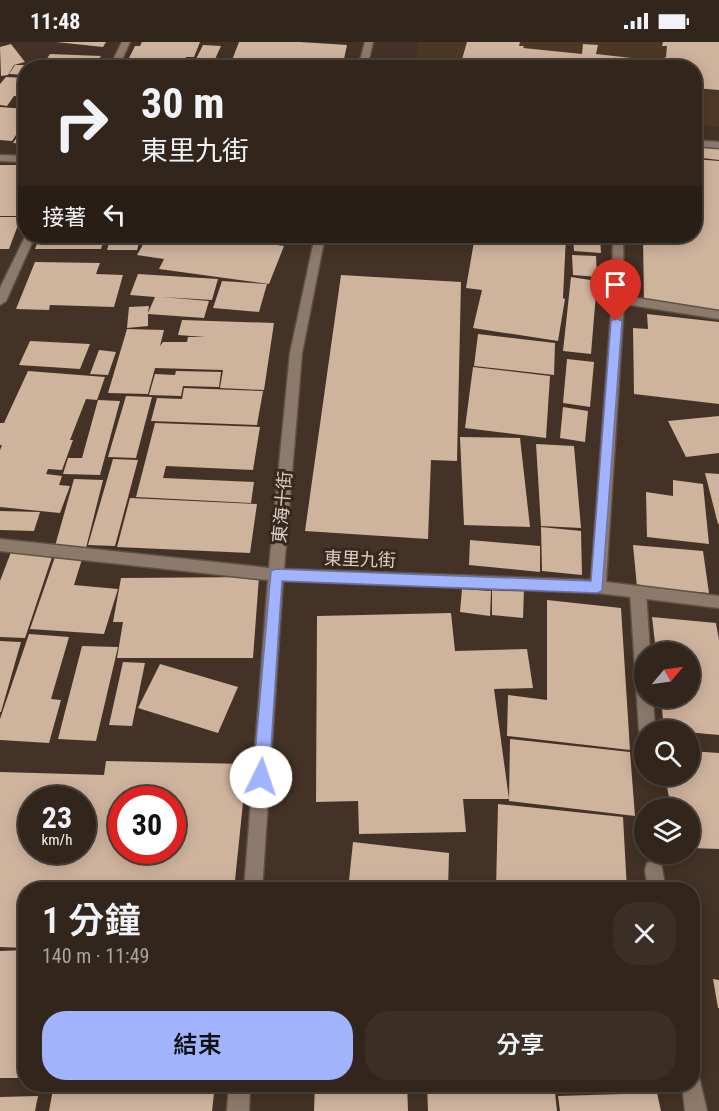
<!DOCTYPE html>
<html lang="zh-TW">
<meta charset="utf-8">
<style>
:root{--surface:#32261c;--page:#3a2e25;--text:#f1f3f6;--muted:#a8a5a3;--line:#4d433b;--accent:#a1b3fd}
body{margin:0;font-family:"Roboto Condensed","Noto Sans TC",sans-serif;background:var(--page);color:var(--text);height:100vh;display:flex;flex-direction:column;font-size:22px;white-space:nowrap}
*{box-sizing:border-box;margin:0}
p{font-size:20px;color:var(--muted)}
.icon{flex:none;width:33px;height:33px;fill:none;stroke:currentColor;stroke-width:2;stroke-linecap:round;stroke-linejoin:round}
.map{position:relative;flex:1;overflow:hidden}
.details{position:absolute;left:18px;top:840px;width:682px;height:210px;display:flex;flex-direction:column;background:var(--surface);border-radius:24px;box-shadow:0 3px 15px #0003,0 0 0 2px var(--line)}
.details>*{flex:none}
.banner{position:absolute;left:18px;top:18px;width:684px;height:183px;border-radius:24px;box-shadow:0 3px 15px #0003,0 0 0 2px var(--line);background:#32261c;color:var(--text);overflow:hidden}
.needle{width:39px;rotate:61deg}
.controls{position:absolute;left:634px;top:600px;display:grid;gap:12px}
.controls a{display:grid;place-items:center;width:66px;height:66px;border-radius:50%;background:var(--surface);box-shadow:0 3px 15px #0003,0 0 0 2px var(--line);font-size:30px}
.speed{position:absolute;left:18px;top:744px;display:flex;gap:12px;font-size:30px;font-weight:700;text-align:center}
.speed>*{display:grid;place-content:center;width:78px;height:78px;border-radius:50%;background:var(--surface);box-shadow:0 3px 15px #0003,0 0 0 2px var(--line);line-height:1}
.speed small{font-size:15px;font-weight:400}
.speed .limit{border:9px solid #d22;background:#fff;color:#111}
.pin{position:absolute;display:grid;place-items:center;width:51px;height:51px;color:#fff;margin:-62px -26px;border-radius:50% 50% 50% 0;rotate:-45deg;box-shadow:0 0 6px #0007}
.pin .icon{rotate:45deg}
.me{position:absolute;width:66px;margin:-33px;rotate:4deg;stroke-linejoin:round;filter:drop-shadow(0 0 4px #0008)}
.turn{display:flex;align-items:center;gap:21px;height:126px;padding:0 24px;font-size:27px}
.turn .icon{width:78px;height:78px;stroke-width:2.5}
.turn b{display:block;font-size:42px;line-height:51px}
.then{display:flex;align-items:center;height:57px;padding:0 24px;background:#0003;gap:12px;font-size:22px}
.round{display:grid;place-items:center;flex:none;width:63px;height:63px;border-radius:24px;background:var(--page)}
.overview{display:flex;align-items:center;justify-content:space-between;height:102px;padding:0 24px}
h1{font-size:36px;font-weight:600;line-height:45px}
.button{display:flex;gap:12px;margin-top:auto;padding:12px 24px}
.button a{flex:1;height:69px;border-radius:24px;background:var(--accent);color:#111;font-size:24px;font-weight:600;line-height:69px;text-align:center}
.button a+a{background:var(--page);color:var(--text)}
.status{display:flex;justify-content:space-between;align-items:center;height:42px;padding:0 30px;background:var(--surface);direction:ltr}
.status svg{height:16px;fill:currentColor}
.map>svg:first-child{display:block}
.built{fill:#4e3825}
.building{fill:#ceb39d;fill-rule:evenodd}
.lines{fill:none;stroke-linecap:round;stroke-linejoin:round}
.lane-casing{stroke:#5e5145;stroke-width:3}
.street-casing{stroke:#5e5145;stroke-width:3}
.lane{fill:#8e7a6b;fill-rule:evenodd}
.street{fill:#8e7a6b;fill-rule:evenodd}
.route{fill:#a1b3fd;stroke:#6974a4;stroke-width:1.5}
.labels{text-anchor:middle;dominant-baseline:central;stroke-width:6;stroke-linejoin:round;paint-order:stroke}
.street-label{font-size:18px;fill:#dbd0c8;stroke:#38281b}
</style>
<div class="status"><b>11:48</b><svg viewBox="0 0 49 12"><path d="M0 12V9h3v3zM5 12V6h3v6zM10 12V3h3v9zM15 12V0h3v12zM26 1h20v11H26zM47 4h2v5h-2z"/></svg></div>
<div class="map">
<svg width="719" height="1069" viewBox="0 0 719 1069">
<rect width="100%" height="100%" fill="#433225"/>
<polygon class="built" points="418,0 719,0 719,85 695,83 694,26 414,26"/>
<g class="building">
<polygon points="56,0 106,0 103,5"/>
<polygon points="142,0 200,0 194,15 186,15 181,26 124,26 135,4 140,4"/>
<polygon points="239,0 300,0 347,3 342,26 229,26"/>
<polygon points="467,0 520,0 519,4 524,4 523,6 582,12 583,2 598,3 596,12 658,19 666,15 667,4 662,4 663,0 719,0 719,48 694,46 694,26 460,24"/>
<polygon points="11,2 25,20 14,23 8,33 1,34 0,5"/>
<polygon points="203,3 221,4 211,26 199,26 200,22 194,21"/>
<polygon points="50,12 101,14 94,23 44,21"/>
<polygon points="15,23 26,23 26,33 9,32"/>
<polygon points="6,35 26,36 26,54 14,54 7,64 0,63 0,42"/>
<polygon points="0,65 26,67 26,78 12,99 0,98"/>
<polygon points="26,82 26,102 13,101"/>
<polygon points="694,104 719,107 719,118 694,115"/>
<polygon points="694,117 719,119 719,269 644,260 643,194 694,194"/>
<polygon points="0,123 22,123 26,126 26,151 16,174 0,174"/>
<polygon points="0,175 21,175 9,207 0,207"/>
<polygon points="40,194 105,194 101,207 35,207"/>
<polygon points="111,194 141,194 137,208 107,208"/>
<polygon points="148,194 232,194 231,197 284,204 269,242 159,227 164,217 137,213"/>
<polygon points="244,194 302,194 300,201 243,197"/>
<polygon points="377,194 427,194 426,200"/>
<polygon points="475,194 566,194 563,256 565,257 558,299 473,286 482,248 466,246"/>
<polygon points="573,194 600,194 601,211 574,209"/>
<polygon points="572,213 596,214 597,235 573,233"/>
<polygon points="35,220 100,221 96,232 123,233 114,265 50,263 49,268 16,267"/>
<polygon points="138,232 218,237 212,258 162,255 209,259 204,276 148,272 148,284 127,286 129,265 149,264 148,271 155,255 130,253"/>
<polygon points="341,233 461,240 457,419 431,418 428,497 305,489"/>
<polygon points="571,235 597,239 591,312 563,309"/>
<polygon points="222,239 267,242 259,270 213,266"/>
<polygon points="647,272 719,280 719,362 634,352 633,286 648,287"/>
<polygon points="182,278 274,281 264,348 220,346 223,328 155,326 148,352 108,351 127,287 164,288 160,304 163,300 187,300 188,295 205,295 178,293"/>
<polygon points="478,292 555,301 554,333 474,324"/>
<polygon points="30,299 90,302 80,327 19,323"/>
<polygon points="99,308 116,310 108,333 90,332"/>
<polygon points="567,317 594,320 590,365 563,361"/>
<polygon points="473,325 550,334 546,396 465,386"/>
<polygon points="28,329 105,335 97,358 86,357 70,398 73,398 62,428 48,427 46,432 62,434 59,443 70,444 60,471 0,465 0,408 2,403 0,403 0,381 4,381"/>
<polygon points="176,329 221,330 219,345 183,344 181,354 149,353 155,332 175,333"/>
<polygon points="184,346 263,349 257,383 151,379 157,356 182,357"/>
<polygon points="126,354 152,355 136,416 108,415"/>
<polygon points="98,358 120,359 100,433 63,432 68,416 82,416"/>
<polygon points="563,365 588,369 585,400 560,396"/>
<polygon points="719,374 719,411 686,415 668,379"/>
<polygon points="155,381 260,385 253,428 166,424 163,436 254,440 251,461 136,455"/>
<polygon points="460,395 520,396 530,485 464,483"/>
<polygon points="536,402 574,404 581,486 541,484"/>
<polygon points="113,417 138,418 115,504 88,503"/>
<polygon points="705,431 719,432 719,482 718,482"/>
<polygon points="74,437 103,438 86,506 55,504"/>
<polygon points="673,438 703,442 709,502 647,495 646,450 673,454"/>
<polygon points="130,456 257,462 250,511 117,505"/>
<polygon points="0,469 40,470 34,489 0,488"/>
<polygon points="541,485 581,489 582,533 542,529"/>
<polygon points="470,498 540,504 540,530 469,523"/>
<polygon points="633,503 703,509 709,551 637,545"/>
<polygon points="11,510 53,512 25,596 0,595 0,539"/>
<polygon points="56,512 83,514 74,543 118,547 104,592 30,587"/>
<polygon points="259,535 253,616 117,616 123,580 113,580 121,536"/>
<polygon points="492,544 524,547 523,576 492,573"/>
<polygon points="462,547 491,549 490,574 460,570"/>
<polygon points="547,558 621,566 630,708 507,694 508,653 547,658"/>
<polygon points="451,571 455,609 527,607 533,646 494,647 509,757 463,757 466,790 359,792 358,759 316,760 317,574"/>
<polygon points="652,575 716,581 719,598 719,693 664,688 661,656 690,656 690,610 656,610"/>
<polygon points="29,592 69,595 51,657 61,658 49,701 0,698 0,677"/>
<polygon points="0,599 21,600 1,670 0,670"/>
<polygon points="82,604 118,605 96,699 58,697"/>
<polygon points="123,620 145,621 132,684 109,683"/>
<polygon points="160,622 238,645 218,691 138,666"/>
<polygon points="510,697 630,710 635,774 509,759"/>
<polygon points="690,709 719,711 719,807 690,806 690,766 671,766 665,734 690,734"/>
<path d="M 106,719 L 247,722 L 234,848 L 26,848 L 26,906 L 0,905 L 0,730 L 104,733 ZM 32,758 L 82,758 L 82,808 L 32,808 ZM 122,758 L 172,758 L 172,808 L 122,808 Z"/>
<polygon points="498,762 623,775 627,848 496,848"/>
<polygon points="353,800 449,811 448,848 348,848"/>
<polygon points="26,908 26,1036 0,1036 0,909"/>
<polygon points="713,937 719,938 719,966 718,966"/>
<polygon points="54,1042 215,1042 212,1069 49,1069"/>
<polygon points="315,1042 407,1042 408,1069 314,1069"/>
<polygon points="427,1042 554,1042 557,1069 428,1069"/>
<polygon points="657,1051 661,1069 560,1069 558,1054"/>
<polygon points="38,1054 35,1069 0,1069 0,1055"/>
</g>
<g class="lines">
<g class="lane-casing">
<polygon id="lane" points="638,544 643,545 646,550 650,610 645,610 645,656 653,656 655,688 645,688 645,695 641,694 639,688 630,550 633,545"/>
</g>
<g class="street-casing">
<g id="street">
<polygon points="122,0 130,0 118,26 109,26"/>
<polygon points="365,0 373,0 367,26 358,26"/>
<polygon points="694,98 719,100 719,106 694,104"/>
<polygon points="0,113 26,114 26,120 0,119"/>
<polygon points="26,193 35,194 6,259 0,263 0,246"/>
<polygon points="315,194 325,194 302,311 284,527 591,538 612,257 613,194 623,194 624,254 719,269 719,277 624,262 606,540 719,554 719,566 598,551 283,539 262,848 244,848 268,538 0,509 0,497 269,526 290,311"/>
<polygon points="654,819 661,821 666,848 648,848 645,828 647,821"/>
<polygon points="693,1032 699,1035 707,1069 685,1069 682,1042 693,1042"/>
<polygon points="229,1042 250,1042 249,1069 227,1069"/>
</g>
</g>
<use href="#lane" class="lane"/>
<use href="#street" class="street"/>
</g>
<polygon class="route" points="616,276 622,279 602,549 597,551 282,539 269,735 267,741 261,743 256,741 253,735 271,529 276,527 591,539 611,279"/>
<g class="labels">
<g class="street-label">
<text transform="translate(282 465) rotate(-85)">東海十街</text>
<text transform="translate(360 517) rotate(2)">東里九街</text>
</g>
</g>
</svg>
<div class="controls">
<a><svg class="needle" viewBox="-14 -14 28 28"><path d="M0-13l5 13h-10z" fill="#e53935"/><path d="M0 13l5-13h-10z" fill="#a8a5a3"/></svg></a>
<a><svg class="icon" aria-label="search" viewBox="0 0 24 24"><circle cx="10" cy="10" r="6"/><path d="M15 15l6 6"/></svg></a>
<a><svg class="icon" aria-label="layers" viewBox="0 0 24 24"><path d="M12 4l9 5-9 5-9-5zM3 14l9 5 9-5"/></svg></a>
</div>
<div class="speed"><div>23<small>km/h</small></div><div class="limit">30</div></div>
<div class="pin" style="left:616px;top:279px;background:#d93025"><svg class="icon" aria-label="arrive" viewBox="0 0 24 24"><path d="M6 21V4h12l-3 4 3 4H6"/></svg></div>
<svg class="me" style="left:261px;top:735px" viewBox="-20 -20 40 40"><circle r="19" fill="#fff"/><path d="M0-13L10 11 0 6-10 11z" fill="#a1b3fd"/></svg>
<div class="banner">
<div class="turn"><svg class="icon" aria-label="right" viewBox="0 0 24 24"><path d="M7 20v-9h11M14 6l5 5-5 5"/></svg><div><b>30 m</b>東里九街</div></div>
<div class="then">接著<svg class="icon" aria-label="left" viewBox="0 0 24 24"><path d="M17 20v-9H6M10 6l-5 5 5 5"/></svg></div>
</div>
<section class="details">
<div class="overview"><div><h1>1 分鐘</h1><p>140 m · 11:49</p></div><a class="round"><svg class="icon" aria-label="close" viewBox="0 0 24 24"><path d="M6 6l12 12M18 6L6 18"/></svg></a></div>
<div class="button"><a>結束</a><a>分享</a></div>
</section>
</div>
